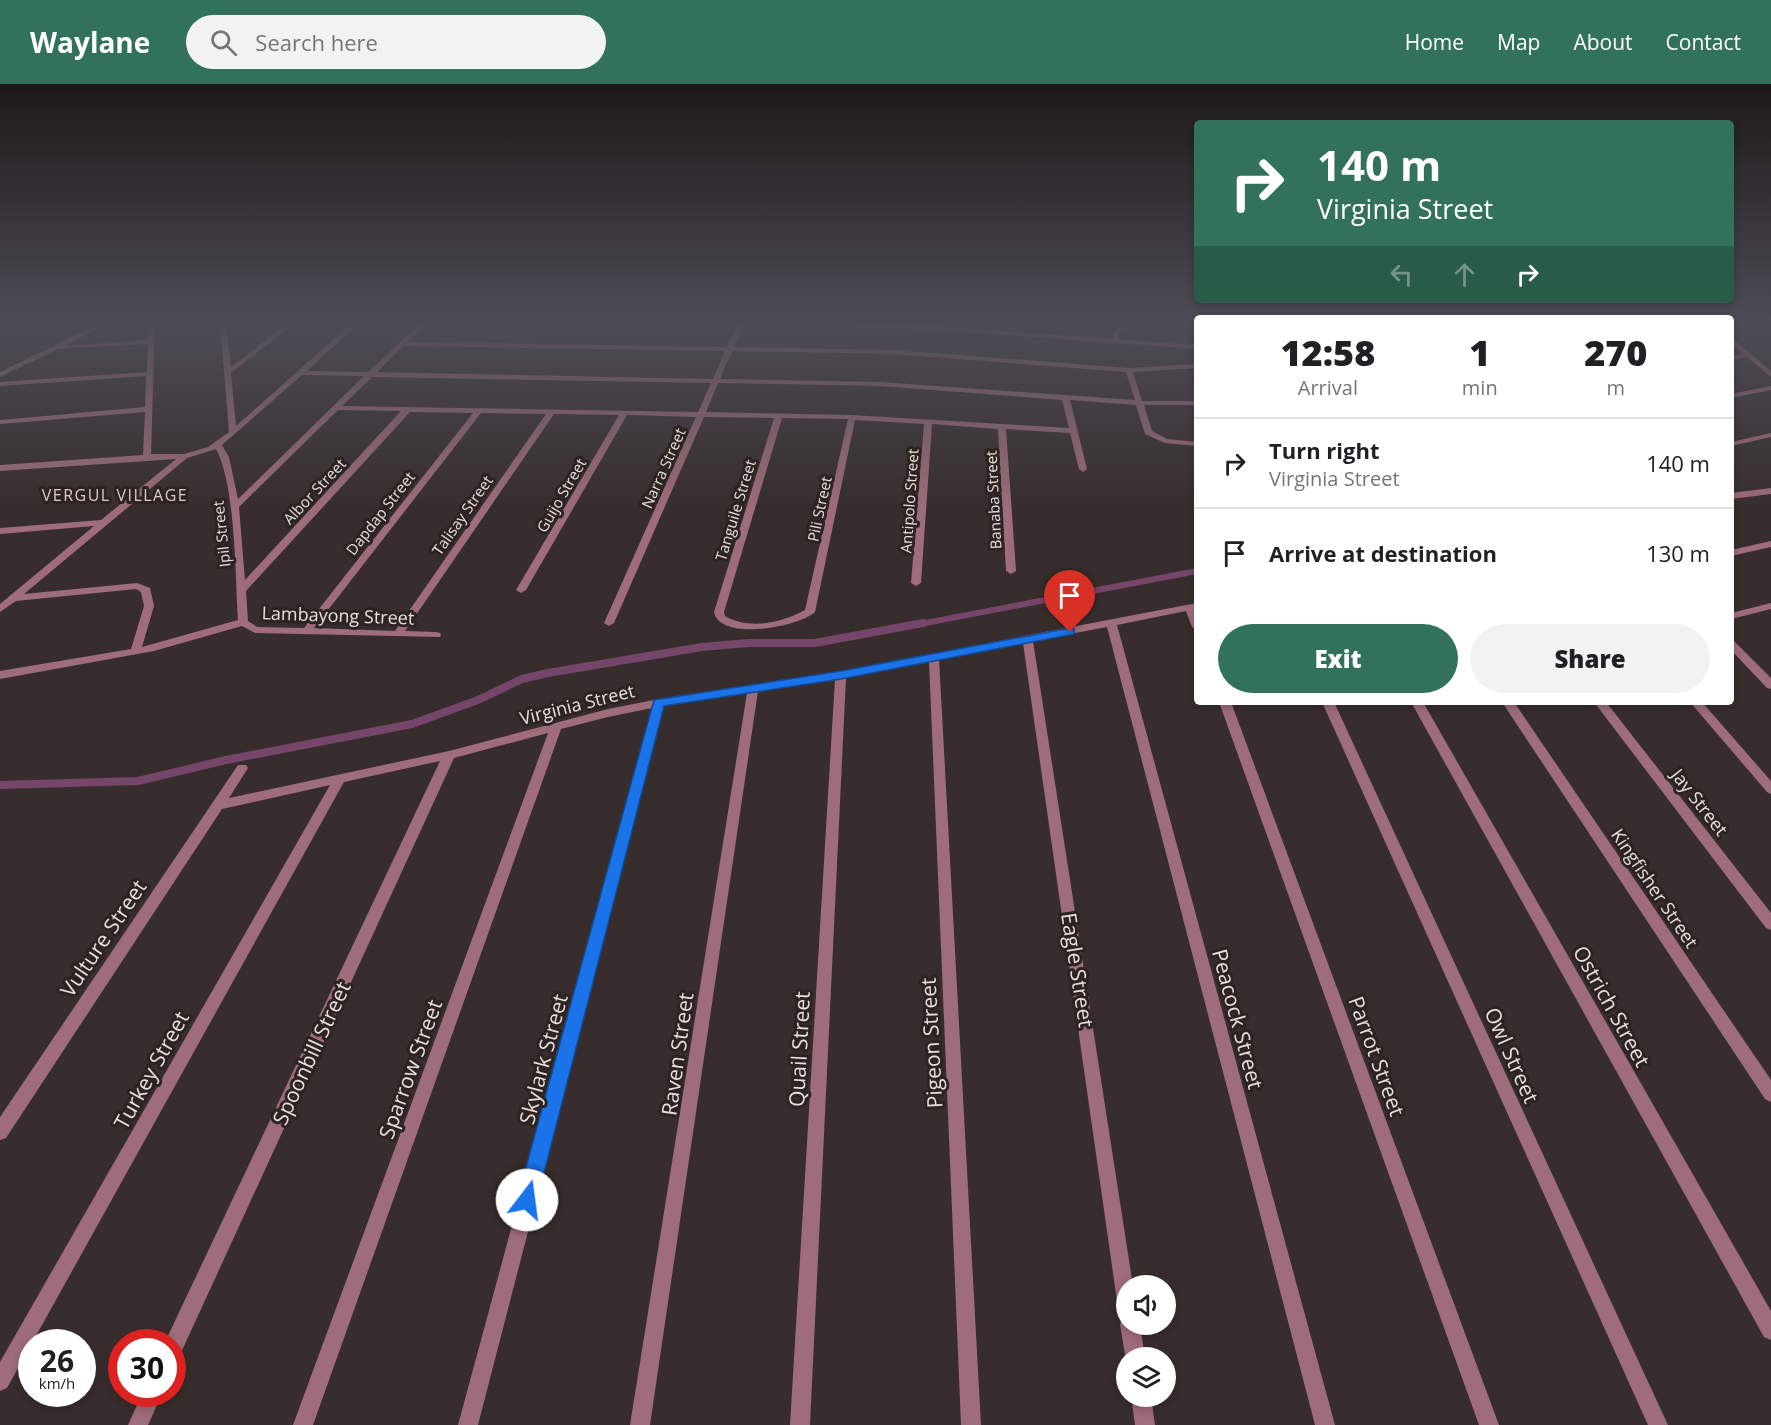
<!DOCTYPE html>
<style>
:root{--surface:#fff;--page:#f2f2f2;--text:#202124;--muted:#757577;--line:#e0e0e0;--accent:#32725a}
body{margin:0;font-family:"Open Sans",sans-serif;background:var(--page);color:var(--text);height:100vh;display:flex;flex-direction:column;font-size:22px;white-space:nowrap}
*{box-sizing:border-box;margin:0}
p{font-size:20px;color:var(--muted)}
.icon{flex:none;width:33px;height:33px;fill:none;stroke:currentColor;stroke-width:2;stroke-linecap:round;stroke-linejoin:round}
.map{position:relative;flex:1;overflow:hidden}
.panel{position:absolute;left:1194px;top:231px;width:540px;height:390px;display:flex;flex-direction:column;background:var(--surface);border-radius:6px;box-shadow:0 3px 9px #0003}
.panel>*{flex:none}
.hud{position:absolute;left:1194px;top:36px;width:540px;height:183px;border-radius:6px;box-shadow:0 3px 9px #0003;background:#32725a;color:#fff;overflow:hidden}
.fabs{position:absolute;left:1116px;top:1191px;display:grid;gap:12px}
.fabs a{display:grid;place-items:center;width:60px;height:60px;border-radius:50%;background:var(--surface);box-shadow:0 3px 9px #0003;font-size:30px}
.speed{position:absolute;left:18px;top:1245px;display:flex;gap:12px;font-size:30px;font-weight:700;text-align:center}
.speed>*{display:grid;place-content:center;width:78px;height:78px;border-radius:50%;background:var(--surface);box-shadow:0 3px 9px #0003;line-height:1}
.speed small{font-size:15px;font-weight:400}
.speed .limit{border:9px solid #d22;background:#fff;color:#111}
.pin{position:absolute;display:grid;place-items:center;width:51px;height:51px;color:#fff;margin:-62px -26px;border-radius:50% 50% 50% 0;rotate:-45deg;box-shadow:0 0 6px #0007}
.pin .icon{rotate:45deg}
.me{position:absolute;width:66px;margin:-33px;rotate:15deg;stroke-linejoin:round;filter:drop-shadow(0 0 4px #0008)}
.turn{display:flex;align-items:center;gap:21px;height:126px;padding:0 24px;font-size:27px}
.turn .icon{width:78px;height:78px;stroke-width:2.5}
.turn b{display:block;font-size:42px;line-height:51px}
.lanes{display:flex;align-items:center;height:57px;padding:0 24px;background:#0003;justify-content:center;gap:30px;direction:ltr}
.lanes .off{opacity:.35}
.eta{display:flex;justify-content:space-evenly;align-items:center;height:102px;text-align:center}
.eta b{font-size:36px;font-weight:800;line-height:42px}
.primary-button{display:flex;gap:12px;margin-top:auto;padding:12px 24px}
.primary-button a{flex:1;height:69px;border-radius:36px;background:var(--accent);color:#fff;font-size:24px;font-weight:800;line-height:69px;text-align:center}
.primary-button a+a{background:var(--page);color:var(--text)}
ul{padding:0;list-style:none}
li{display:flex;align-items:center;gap:18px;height:90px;padding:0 24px;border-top:2px solid var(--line)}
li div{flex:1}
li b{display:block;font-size:22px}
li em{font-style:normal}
header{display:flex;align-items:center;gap:36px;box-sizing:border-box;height:84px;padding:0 30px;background:var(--accent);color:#fff}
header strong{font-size:28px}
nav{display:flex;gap:33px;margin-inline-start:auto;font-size:21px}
.search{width:420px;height:54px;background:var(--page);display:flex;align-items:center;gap:15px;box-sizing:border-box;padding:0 21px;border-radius:33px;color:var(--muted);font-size:22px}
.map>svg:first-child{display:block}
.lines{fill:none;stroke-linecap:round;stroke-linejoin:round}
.stream-far1{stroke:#75456a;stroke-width:6}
.stream{stroke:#75456a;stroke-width:8}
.street{fill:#9e6c7a;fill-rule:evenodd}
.route{fill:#1a73e8;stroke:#114b97;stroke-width:1.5}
.labels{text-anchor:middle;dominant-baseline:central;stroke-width:6;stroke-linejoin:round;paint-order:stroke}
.far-street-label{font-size:15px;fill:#e6dfde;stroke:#2d2422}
.far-neighbourhood-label{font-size:16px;letter-spacing:1.5px;fill:#d9ccca;stroke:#2d2422}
.street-label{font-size:18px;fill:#e6dfde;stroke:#2d2422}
.near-street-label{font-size:21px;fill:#e6dfde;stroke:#2d2422}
</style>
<header>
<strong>Waylane</strong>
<div class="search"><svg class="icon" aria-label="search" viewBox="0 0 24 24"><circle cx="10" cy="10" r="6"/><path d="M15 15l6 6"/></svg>Search here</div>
<nav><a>Home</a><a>Map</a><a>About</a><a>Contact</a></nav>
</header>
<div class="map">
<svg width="1771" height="1341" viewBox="0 0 1771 1341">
<rect width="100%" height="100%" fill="#372d2c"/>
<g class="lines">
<polyline class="stream-far1" points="915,541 1197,487"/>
<polyline class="stream" points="0,701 138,697 226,676 412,640 478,616 522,595 548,589 702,563 748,559 815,559 923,539"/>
<g class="street">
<polygon points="0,239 13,239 0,242"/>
<path d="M 100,239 L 108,239 L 65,262 L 148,256 L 149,239 L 155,239 L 151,370 L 184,370 L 208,363 L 229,348 L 220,239 L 226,239 L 231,283 L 288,239 L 295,239 L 231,289 L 236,342 L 352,239 L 359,239 L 307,287 L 368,288 L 421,239 L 429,239 L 407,258 L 727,263 L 737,242 L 695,241 L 692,239 L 908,240 L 1113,255 L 1113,249 L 1121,239 L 1127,239 L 1119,249 L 1119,255 L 1197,261 L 1197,265 L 908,244 L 743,242 L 734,263 L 894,266 L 1129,284 L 1197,280 L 1197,284 L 1133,288 L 1142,317 L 1197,317 L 1197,321 L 1144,321 L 1152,347 L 1167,355 L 1197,358 L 1197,362 L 1165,359 L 1145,350 L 1136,321 L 1070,316 L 1087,385 L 1083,388 L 1079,385 L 1070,349 L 1006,345 L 1016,487 L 1011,490 L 1006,487 L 998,345 L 932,340 L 921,499 L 916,502 L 911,499 L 924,340 L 855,336 L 815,528 C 799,543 720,558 714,528 L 774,334 L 704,333 L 614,539 L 609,542 L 604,539 L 696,333 L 627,331 L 526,506 L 521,509 L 516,506 L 619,331 L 554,330 L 405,547 L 436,548 L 440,549 L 441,551 L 440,553 L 255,549 L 242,542 L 154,567 L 0,595 L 0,587 L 131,565 L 144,522 L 141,508 L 136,505 L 16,517 L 0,528 L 0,520 L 94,442 L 0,450 L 0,444 L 101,436 L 176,375 L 0,387 L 0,381 L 143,371 L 145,328 L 0,340 L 0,336 L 145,323 L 146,292 L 0,302 L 0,298 L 147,288 L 148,260 L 58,265 L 0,293 L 0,288 ZM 403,262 L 725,267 L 713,295 L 377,288 ZM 732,267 L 894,270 L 1126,288 L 1135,316 L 881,298 L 720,295 ZM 302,291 L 364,292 L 238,415 L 229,373 L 222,361 ZM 372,293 L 711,299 L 698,328 L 342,322 ZM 718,299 L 881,302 L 1062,316 L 1069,344 L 852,331 L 706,328 ZM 338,326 L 401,327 L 245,496 L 239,423 ZM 410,328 L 473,329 L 304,544 L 257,543 L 248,537 L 246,507 ZM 481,329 L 546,330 L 395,547 L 314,544 ZM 782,334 L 848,335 L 805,526 C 782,539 748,546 725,532 L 724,528 ZM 216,365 C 236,403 235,492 238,536 L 142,563 L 154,522 L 150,504 L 137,499 L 24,510 L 187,374 Z"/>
<polygon points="1731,239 1750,239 1731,243"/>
<polygon points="1731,253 1771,287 1771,293 1747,273 1731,276 1731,272 1743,270 1731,259"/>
<polygon points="1771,302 1771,306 1731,314 1731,310"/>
<polygon points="1771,349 1771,353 1731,362 1731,358"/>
<polygon points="1771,404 1771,410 1731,415 1731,409"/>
<polygon points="1771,457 1771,463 1731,472 1731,466"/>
<polygon points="1197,519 1197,546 1192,543 1186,527 1117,541 1335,1341 1315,1341 1107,543 1033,557 1133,1202 1126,1202 1126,1226 1119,1224 1117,1217 1023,559 939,575 981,1341 961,1341 929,577 846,594 810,1341 790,1341 835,595 758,607 650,1341 630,1341 747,609 664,622 478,1341 458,1341 652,624 608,633 561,645 313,1341 293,1341 548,649 454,674 179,1273 172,1275 172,1258 165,1258 440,677 344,698 7,1304 0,1307 0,1278 330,701 222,725 6,1054 0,1056 0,1033 238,681 246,681 248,684 229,714 449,667 608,625 659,615 841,587"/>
<polygon points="1771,519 1771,525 1731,535 1731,529"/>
<polygon points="1731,557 1735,558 1771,594 1771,605 1767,604 1731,566"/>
<polygon points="1219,618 1231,618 1499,1341 1479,1341"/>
<polygon points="1322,618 1334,618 1668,1341 1648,1341"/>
<polygon points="1411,618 1423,618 1771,1227 1771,1256 1764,1253"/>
<polygon points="1502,618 1514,618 1771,996 1771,1018 1765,1015"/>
<polygon points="1594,618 1606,618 1771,829 1771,846 1766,844"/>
<polygon points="1690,618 1702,618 1771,697 1771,710 1767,708"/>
<polygon points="1126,1232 1126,1240 1140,1240 1145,1274 1126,1274 1126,1277 1120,1240 1123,1233"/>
<polygon points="142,1310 162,1310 148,1341 128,1341"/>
<polygon points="1131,1312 1151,1312 1155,1341 1135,1341"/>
</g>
</g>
<linearGradient id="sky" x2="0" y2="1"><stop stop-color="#1e1918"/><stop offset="0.56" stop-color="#4d4c56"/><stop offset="1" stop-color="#4d4c56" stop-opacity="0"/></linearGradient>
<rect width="1771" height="426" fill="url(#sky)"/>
<polygon class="route" points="1070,544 1074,545 1074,550 841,595 664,622 537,1116 534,1124 527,1126 520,1124 517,1116 654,616 841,587"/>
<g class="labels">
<g class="far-street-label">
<text transform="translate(663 384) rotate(-66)">Narra Street</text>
<text transform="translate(314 407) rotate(-47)">Albor Street</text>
<text transform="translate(561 411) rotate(-60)">Guijo Street</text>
<text transform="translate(993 416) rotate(-93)">Banaba Street</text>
<text transform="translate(909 417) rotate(-86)">Antipolo Street</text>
<text transform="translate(819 425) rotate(-78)">Pili Street</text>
<text transform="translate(735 426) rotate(-73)">Tanguile Street</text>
<text transform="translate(380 429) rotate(-52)">Dapdap Street</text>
<text transform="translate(462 431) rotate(-55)">Talisay Street</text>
<text transform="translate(221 450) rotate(-96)">Ipil Street</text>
</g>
<g class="far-neighbourhood-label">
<text x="115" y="411">VERGUL VILLAGE</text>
</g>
<g class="street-label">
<text transform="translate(338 531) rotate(2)">Lambayong Street</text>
<text transform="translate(577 620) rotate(-14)">Virginia Street</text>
<text transform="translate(1700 718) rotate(52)">Jay Street</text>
<text transform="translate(1655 804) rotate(56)">Kingfisher Street</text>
</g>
<g class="near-street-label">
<text transform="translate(103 854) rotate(-56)">Vulture Street</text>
<text transform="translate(1078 886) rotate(81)">Eagle Street</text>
<text transform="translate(1612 922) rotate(61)">Ostrich Street</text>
<text transform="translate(1238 935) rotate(75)">Peacock Street</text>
<text transform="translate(931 959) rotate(-93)">Pigeon Street</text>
<text transform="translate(799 965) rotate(-87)">Quail Street</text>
<text transform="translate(311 969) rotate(-65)">Spoonbill Street</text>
<text transform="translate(677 970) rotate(-82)">Raven Street</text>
<text transform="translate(1512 971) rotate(66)">Owl Street</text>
<text transform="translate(1377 972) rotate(70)">Parrot Street</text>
<text transform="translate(543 975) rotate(-75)">Skylark Street</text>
<text transform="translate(410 985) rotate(-70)">Sparrow Street</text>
<text transform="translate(151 986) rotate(-61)">Turkey Street</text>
</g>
</g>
</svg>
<div class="fabs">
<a><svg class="icon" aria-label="sound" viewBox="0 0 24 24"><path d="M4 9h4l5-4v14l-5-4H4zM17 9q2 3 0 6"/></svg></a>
<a><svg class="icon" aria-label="layers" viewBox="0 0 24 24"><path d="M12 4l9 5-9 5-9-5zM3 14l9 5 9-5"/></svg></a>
</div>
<div class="speed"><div>26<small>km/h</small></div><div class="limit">30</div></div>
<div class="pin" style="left:1070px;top:548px;background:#d93025"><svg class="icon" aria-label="arrive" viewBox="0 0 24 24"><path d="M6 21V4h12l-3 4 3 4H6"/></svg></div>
<svg class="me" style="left:527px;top:1116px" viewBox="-20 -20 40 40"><circle r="19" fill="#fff"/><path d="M0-13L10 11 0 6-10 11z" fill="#1a73e8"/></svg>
<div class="hud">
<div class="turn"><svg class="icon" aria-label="right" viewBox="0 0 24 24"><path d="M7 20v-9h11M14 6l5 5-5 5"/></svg><div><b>140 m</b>Virginia Street</div></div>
<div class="lanes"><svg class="icon off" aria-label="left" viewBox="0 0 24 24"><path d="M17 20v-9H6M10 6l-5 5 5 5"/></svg><svg class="icon off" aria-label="ahead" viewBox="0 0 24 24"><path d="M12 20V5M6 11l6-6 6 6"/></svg><svg class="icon" aria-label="right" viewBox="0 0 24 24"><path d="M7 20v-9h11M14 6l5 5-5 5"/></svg></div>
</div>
<section class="panel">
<div class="eta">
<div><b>12:58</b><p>Arrival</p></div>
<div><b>1</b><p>min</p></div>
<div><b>270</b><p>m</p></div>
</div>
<ul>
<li><svg class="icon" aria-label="right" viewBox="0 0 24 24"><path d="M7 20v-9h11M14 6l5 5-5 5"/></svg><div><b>Turn right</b><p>Virginia Street</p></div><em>140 m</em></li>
<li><svg class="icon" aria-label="arrive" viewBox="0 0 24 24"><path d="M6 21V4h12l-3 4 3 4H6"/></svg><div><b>Arrive at destination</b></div><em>130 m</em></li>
</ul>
<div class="primary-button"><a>Exit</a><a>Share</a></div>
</section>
</div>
